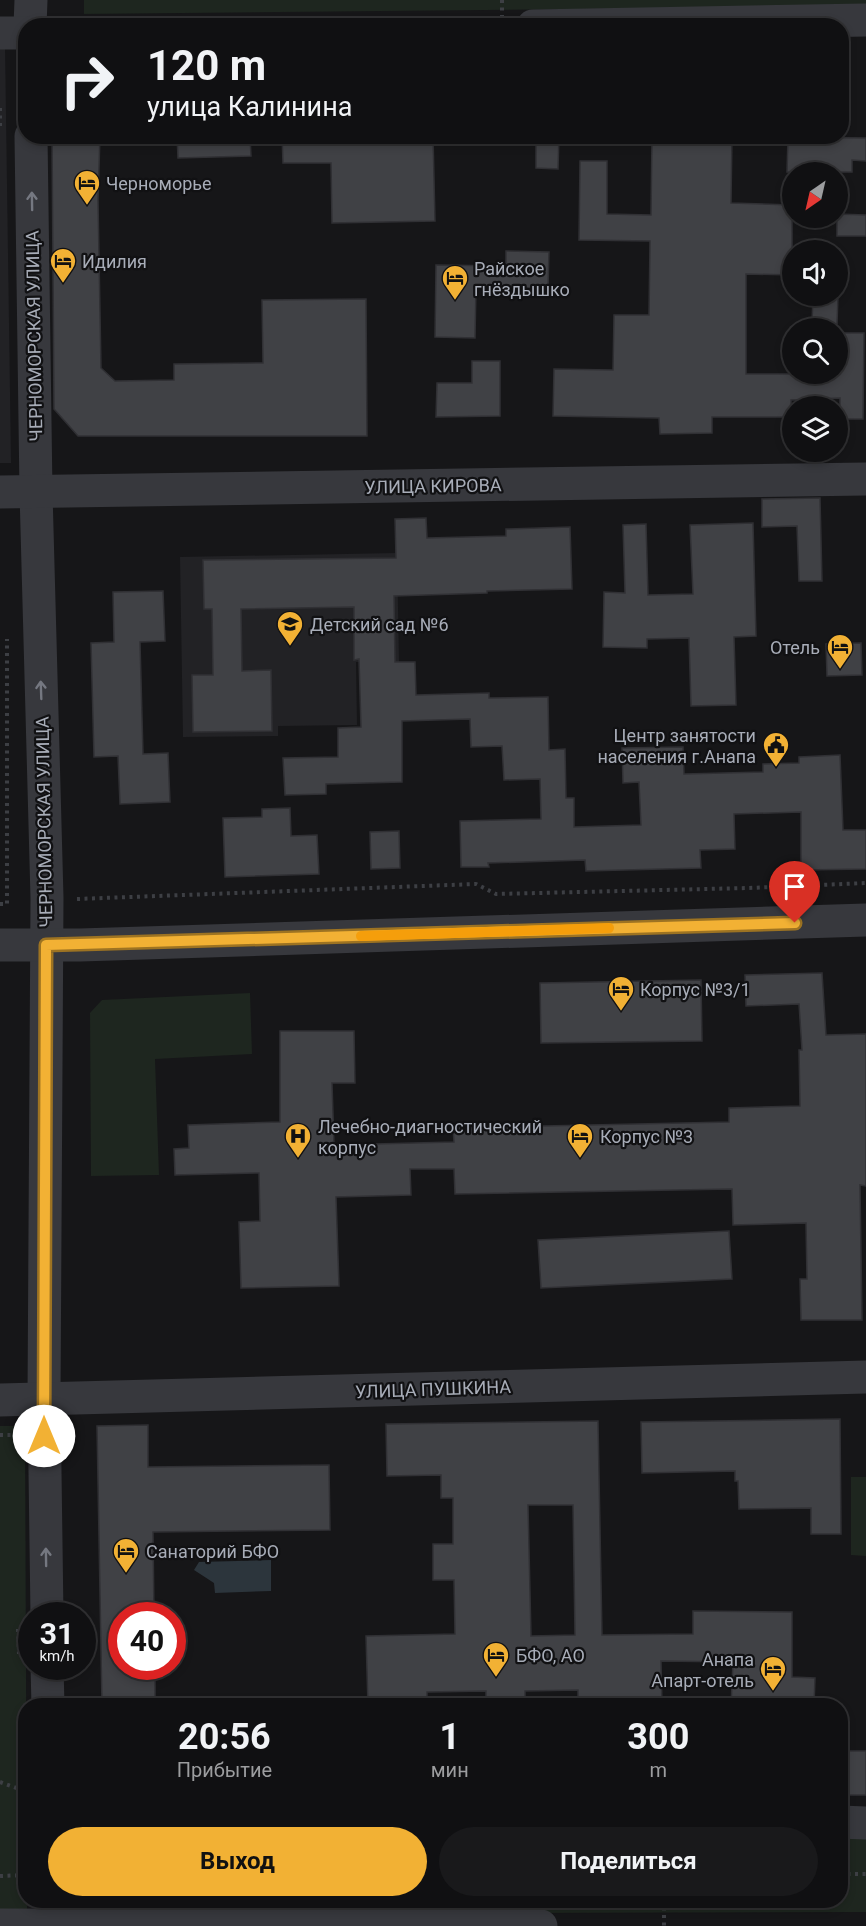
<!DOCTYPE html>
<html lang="ru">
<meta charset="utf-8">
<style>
:root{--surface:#101012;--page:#19191b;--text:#f1f3f6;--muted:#9c9d9f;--line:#303032;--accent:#f2b134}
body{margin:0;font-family:Roboto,sans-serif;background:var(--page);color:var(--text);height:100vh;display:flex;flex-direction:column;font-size:22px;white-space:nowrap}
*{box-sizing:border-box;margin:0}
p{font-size:20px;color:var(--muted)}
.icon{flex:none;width:33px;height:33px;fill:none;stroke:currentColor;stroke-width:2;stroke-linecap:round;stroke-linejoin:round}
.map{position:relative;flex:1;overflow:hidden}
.sheet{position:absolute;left:18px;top:1698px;width:830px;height:210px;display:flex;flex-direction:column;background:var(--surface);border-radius:24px;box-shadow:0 3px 9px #0003,0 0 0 2px var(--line)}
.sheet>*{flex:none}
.guide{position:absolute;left:18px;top:18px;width:831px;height:126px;border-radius:24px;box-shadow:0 3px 9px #0003,0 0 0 2px var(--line);background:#101012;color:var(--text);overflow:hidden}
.needle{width:39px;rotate:214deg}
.tools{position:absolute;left:782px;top:162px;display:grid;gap:12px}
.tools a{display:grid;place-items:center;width:66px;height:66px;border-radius:50%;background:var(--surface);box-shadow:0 3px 9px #0003,0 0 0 2px var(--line);font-size:30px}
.speed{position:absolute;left:18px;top:1602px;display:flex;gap:12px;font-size:30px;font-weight:700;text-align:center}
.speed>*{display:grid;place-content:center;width:78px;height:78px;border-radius:50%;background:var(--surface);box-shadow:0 3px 9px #0003,0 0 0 2px var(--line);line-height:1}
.speed small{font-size:15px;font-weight:400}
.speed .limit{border:9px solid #d22;background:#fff;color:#111}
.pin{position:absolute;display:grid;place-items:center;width:51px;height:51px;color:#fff;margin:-62px -26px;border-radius:50% 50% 50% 0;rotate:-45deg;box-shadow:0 0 6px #0007}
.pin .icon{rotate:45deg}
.me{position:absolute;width:66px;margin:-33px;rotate:0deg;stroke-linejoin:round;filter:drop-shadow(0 0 4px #0008)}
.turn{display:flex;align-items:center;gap:21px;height:126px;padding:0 30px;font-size:27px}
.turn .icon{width:78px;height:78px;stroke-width:2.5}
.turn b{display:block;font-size:42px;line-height:51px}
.eta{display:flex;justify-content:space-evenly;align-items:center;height:102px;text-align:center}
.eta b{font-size:36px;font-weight:700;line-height:42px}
.cta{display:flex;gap:12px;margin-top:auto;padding:12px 30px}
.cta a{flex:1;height:69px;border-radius:36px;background:var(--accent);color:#111;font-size:24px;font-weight:700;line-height:69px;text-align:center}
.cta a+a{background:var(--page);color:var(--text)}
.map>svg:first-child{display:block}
.built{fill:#222225}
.green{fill:#1e261f}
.water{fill:#2c353c}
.building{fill:#404145;stroke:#303034;stroke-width:1.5;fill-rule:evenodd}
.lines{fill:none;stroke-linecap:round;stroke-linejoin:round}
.path{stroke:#3d3f44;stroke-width:4;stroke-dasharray:3 4.5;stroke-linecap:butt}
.minor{stroke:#37383d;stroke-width:33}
.oneway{stroke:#757881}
.route-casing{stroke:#9d7322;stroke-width:15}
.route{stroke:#f2b134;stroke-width:10}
.slow{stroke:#f59e0b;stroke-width:10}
.labels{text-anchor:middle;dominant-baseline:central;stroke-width:4.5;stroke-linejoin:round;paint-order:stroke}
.poi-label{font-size:18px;fill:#a8adb8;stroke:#111113;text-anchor:start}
.street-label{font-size:18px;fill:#a8adb8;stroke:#111113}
</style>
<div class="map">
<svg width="866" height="1926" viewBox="0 0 866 1926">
<rect width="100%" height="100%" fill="#161618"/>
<g class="built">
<polygon points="0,46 5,46 11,463 0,463"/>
<polygon points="397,553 399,662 356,662 357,725 278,726 278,736 183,737 180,557"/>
</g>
<g class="green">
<polygon points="84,0 866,0 866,6 84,14"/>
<polygon points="250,993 252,1054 155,1059 159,1175 91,1176 90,1013 102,1000"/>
<polygon points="0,1426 25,1426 27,1910 0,1910"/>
<polygon points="851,1477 866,1477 866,1556 851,1555"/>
<polygon points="840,1832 866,1832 866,1912 118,1914 97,1901 840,1900"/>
</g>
<polygon class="water" points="271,1560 271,1591 215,1593 214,1583 194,1570 199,1562"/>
<g class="building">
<polygon points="52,136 100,136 98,200 101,368 115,381 174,380 174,364 263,363 262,300 366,299 367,436 78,436 54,409"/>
<polygon points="177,136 250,136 251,156 178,158"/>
<polygon points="282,136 433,136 435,221 332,223 331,163 283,163"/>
<polygon points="536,136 559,136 558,169 536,168"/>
<polygon points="652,136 732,136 731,203 792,205 792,275 746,274 746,374 840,374 841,333 864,333 863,419 840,419 840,398 791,400 791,417 712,417 712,433 660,434 659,418 553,416 554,369 613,370 614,315 649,315 650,241 579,240 580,161 607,161 607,214 651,215"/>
<polygon points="788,137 866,138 866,161 852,160 852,172 787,172"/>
<polygon points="837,214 866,215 866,236 837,236"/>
<polygon points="506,251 549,252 548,288 476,287 475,338 435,337 436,265 506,266"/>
<polygon points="813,296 838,296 837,324 812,323"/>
<polygon points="472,361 500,361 500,416 436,417 437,383 472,383"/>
<polygon points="820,498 822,581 799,581 797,526 762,527 762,499"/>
<polygon points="426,518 427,538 506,536 506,529 570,527 572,589 487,591 487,593 394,596 395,662 415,662 416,695 489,693 489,698 548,697 549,750 565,749 566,798 574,798 574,827 641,825 639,782 623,783 622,748 683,747 684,774 763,772 763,764 799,763 799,757 840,755 843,830 866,830 866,869 801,870 801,812 734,814 735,849 700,850 701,868 586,871 585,860 488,863 489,867 461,867 460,821 541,819 540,779 504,780 502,746 471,747 470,719 402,721 402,782 326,784 326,794 285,795 283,758 338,757 338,728 361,727 359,659 354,660 354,607 241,609 242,671 271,670 272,731 193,732 192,675 213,675 212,609 204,609 203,560 396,558 395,519"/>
<polygon points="753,523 756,636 734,637 736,705 691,706 689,638 647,639 647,648 603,647 604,592 625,593 623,525 646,524 648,595 693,594 690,525"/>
<polygon points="163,591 165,641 140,642 143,754 168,753 170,802 120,804 118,756 94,757 91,643 114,642 113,592"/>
<polygon points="861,643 862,675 827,676 826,644"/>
<polygon points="290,808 291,836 317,835 319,874 225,877 223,818 262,817 262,809"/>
<polygon points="399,831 400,868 371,869 370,832"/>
<polygon points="822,973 826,1035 866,1034 866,1186 860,1185 862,1320 801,1320 800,1279 807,1279 806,1223 733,1225 732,1189 455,1194 454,1169 410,1169 411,1195 336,1197 339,1286 241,1288 239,1222 260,1221 259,1173 175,1175 174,1149 189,1148 188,1125 280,1122 280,1031 354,1031 355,1083 332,1083 334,1145 454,1142 453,1128 729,1122 729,1108 800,1106 799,1050 802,1050 799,1004 746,1006 745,975"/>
<polygon points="701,980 702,1041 541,1043 540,983"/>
<polygon points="729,1231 732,1279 541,1288 538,1240"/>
<polygon points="840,1419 841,1534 811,1534 811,1508 739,1509 738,1481 735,1481 735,1471 642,1473 641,1422"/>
<path d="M 598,1421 L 602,1635 L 693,1634 L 693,1611 L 792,1612 L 792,1677 L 815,1678 L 814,1706 L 731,1706 L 733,1662 L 661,1661 L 662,1706 L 578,1706 L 578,1690 L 525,1691 L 525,1698 L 486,1699 L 486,1691 L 427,1692 L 427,1706 L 368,1706 L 366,1636 L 455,1634 L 454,1580 L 433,1580 L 433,1544 L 453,1544 L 453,1498 L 441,1498 L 441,1475 L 387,1476 L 386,1424 ZM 528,1505 L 573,1505 L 575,1635 L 531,1636 Z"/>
<polygon points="148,1425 148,1467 329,1465 330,1530 153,1532 154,1616 122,1616 122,1666 155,1666 155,1706 102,1706 97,1426"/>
<rect x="842" y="1751" width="24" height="44"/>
</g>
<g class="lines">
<g class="path">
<polyline points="502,0 502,19"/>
<polyline points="0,108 0,129"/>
<polyline points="77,899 476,884 496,894 748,888 866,883"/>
<polyline points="0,904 7,904 7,639"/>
<polyline points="0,1435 14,1435"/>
<polyline points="18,1629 19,1654"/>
<polyline points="19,1716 21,1875"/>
<polyline points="0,1782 19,1789"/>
<polyline points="840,1874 866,1874"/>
<polyline points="0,1876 26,1875"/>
<polyline points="664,1900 664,1926"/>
</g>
<g class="minor">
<polyline points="30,26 31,0"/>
<polyline points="533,26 866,20"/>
<polyline points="0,33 26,33"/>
<polyline points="31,136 36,492 47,898 44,1399 47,1616"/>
<polyline points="0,492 866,479"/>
<polyline points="0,945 80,945 866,920"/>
<polyline points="0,1400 866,1377"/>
<polyline points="47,1666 48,1706"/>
<polyline points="840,1822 866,1823"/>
<polyline points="0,1925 541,1926"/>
</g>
</g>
<defs><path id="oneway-shaft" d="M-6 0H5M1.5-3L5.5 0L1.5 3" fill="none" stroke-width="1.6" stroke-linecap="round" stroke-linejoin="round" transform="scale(1.5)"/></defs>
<g class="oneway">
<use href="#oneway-shaft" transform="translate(32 201) rotate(-91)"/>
<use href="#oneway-shaft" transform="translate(41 690) rotate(-92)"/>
<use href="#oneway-shaft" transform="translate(46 1557) rotate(-91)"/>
</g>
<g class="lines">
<g class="route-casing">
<polyline id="route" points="44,1436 46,945 795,923"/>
</g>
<use href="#route" class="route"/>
<polyline class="slow" points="361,936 609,928"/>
</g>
<defs>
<g id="hotel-pin" transform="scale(1.35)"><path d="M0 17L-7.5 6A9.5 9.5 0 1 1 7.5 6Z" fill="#f2b134" stroke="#111113"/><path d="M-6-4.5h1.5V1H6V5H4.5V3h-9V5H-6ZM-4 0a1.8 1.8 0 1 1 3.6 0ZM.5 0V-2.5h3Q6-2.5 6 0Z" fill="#111"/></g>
<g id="school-pin" transform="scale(1.35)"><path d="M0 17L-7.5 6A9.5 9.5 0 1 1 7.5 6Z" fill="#f2b134" stroke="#111113"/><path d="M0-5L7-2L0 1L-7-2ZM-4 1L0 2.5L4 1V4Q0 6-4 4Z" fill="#111"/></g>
<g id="civic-pin" transform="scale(1.35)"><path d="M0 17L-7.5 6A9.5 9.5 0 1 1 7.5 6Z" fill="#f2b134" stroke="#111113"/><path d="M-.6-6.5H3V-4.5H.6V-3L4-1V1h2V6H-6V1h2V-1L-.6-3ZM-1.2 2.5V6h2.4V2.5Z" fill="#111"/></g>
<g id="hospital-pin" transform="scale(1.35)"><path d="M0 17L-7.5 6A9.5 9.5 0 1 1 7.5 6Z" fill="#f2b134" stroke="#111113"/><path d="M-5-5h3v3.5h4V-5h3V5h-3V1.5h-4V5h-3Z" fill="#111"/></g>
</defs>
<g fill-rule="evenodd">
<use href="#hotel-pin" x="87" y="183"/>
<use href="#hotel-pin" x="63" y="261"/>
<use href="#hotel-pin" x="455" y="278"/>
<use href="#school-pin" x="290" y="624"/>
<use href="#hotel-pin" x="840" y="647"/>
<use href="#civic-pin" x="776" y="745"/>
<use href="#hotel-pin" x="621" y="989"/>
<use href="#hospital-pin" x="298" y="1136"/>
<use href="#hotel-pin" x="580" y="1136"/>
<use href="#hotel-pin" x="126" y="1551"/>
<use href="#hotel-pin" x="496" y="1655"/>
<use href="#hotel-pin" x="773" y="1669"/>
</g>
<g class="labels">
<g class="poi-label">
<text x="106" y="183">Черноморье</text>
<text x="82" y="261">Идилия</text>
<text x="474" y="268">Райское<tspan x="474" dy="21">гнёздышко</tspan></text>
<text x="310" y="624">Детский сад №6</text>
<text x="820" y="647" text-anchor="end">Отель</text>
<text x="756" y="735" text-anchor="end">Центр занятости<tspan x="756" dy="21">населения г.Анапа</tspan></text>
<text x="640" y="989">Корпус №3/1</text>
<text x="318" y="1126">Лечебно-диагностический<tspan x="318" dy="21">корпус</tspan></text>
<text x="600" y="1136">Корпус №3</text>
<text x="146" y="1551">Санаторий БФО</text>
<text x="516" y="1655">БФО, АО</text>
<text x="754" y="1659" text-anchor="end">Анапа<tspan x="754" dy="21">Апарт-отель</tspan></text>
</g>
<g class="street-label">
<text transform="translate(34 336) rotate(-91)">ЧЕРНОМОРСКАЯ УЛИЦА</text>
<text transform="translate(433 486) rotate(-1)">УЛИЦА КИРОВА</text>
<text transform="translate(44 822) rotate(-91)">ЧЕРНОМОРСКАЯ УЛИЦА</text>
<text transform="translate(433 1389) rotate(-2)">УЛИЦА ПУШКИНА</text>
</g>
</g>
</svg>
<div class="tools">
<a><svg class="needle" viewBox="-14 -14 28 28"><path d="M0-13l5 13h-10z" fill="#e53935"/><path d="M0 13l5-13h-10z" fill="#9c9d9f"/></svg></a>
<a><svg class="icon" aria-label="sound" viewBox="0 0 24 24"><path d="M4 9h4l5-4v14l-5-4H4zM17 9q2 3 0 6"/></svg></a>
<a><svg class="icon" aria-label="search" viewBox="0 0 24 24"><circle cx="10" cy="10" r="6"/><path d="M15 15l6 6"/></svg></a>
<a><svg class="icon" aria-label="layers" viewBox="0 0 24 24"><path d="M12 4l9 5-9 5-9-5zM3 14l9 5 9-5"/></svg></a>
</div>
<div class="speed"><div>31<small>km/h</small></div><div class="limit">40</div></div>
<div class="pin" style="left:795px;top:923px;background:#d93025"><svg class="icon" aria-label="arrive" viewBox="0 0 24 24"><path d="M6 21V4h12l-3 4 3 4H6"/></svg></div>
<svg class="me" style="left:44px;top:1436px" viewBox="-20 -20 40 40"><circle r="19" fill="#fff"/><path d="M0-13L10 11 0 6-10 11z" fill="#f2b134"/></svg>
<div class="guide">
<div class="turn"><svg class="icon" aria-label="right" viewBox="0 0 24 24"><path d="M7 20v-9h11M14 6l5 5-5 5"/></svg><div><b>120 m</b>улица Калинина</div></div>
</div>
<section class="sheet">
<div class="eta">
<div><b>20:56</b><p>Прибытие</p></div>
<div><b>1</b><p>мин</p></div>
<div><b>300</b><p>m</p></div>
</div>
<div class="cta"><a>Выход</a><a>Поделиться</a></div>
</section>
</div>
